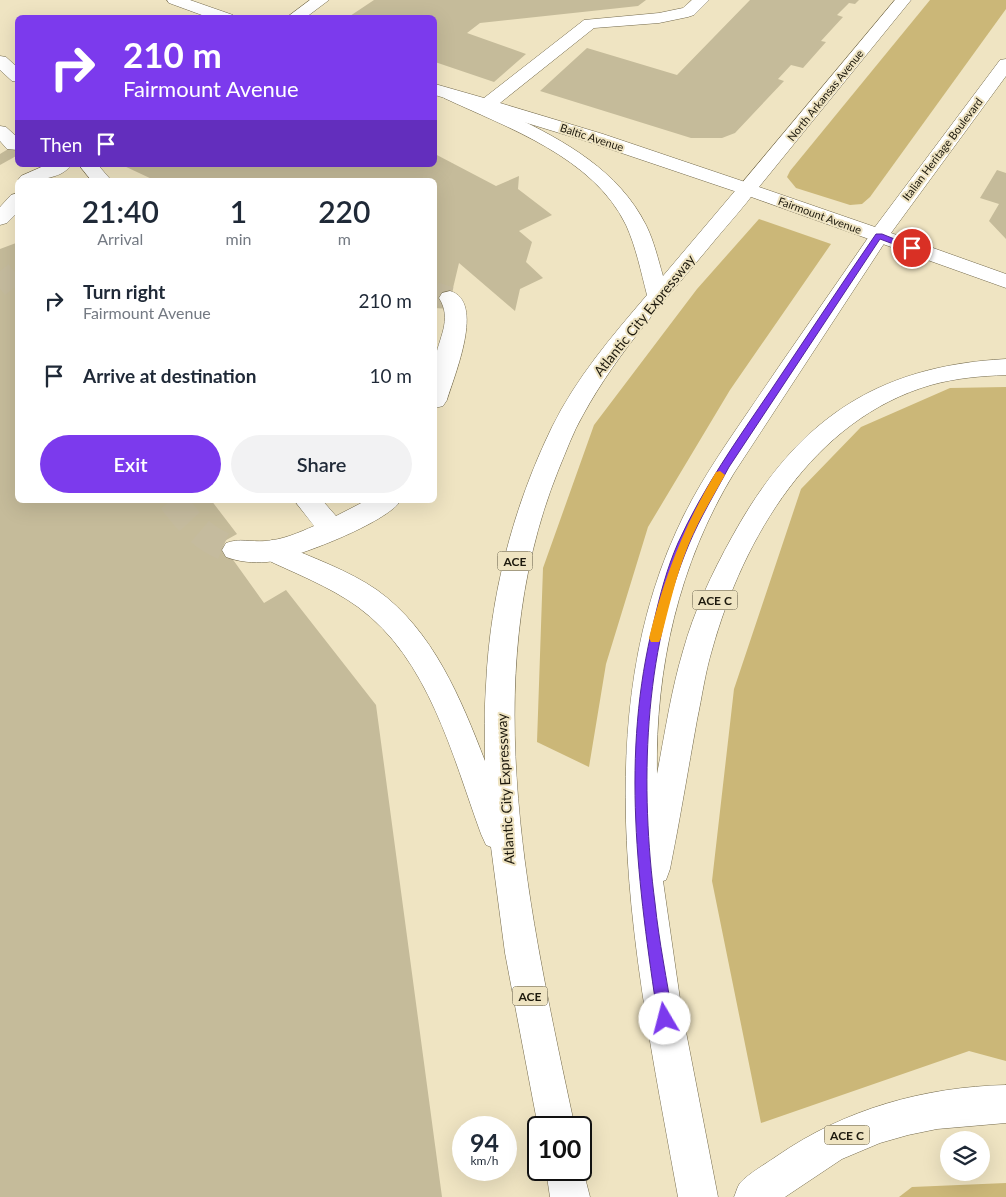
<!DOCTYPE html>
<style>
:root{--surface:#fff;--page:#f2f2f3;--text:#1f2937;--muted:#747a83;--accent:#7c3aed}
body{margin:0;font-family:Lato,sans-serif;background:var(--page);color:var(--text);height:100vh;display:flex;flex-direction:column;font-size:19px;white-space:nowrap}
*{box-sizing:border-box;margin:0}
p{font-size:16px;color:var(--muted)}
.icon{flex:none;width:28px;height:28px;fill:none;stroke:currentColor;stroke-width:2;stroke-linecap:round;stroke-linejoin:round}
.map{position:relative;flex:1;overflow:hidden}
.side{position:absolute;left:15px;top:178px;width:422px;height:325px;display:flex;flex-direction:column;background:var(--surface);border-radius:8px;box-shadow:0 5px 20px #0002}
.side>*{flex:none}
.top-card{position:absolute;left:15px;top:15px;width:422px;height:152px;border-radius:8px;box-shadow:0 5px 20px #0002;background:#7c3aed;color:#fff;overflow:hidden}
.controls{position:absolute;left:940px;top:1131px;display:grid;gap:10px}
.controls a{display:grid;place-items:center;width:50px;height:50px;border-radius:50%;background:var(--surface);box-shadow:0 5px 20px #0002;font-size:25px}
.speed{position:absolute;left:452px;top:1116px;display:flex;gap:10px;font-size:25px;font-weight:700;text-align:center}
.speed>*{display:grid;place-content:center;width:65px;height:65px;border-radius:50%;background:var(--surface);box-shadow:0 5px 20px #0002;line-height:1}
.speed small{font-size:12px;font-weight:400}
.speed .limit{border:2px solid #111;border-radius:8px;background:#fff;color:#111}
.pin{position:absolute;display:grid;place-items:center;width:42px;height:42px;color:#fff;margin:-21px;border:2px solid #fff;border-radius:50%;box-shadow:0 1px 5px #0007}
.me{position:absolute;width:55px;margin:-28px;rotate:352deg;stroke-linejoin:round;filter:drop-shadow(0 0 4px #0008)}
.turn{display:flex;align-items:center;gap:18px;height:105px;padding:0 25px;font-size:22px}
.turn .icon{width:65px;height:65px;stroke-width:2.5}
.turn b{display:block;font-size:35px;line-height:42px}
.then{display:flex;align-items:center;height:48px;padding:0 25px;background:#0003;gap:10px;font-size:19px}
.eta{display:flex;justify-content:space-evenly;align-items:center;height:85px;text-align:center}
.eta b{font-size:30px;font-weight:600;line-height:35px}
.primary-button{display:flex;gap:10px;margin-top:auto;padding:10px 25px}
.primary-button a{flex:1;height:58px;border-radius:30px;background:var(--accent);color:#fff;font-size:20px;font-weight:600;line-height:58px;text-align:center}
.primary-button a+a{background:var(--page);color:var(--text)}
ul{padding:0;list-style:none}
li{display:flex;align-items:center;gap:15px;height:75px;padding:0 25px}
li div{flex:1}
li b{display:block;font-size:19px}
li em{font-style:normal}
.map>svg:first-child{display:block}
.green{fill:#cbb778}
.building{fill:#c5bb9a}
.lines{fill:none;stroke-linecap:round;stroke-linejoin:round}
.minor-tunnel-far1{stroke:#c5bb9e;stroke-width:22;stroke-dasharray:22 11;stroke-linecap:butt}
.minor-tunnel{stroke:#c5bb9e;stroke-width:28;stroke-dasharray:28 14;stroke-linecap:butt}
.minor-casing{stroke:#746a4c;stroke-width:1}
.major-casing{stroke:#746a4c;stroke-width:1}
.highway-casing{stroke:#746a4c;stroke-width:1}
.minor{fill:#fff;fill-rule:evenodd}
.major{fill:#fff;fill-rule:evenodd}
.highway{fill:#fff;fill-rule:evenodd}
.route{fill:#7c3aed;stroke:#51269a}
.slow{fill:#f59e0b}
.labels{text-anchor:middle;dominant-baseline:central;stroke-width:4;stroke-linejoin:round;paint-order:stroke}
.far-street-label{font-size:11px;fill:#1d190d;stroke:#efe4c2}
.shield{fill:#efe4c2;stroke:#5c5643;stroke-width:1}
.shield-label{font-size:12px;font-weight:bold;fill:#1d190d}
.street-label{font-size:14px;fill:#1d190d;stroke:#efe4c2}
</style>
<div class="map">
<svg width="1006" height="1197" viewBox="0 0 1006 1197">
<rect width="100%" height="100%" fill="#efe4c2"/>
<g class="green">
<polygon points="930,0 1006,0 1006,9 870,197 862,204 850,205 796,188 787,177 790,171"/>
<polygon points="759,219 831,244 730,390 648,527 606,664 589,767 537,742 543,568 594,425 697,289"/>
<polygon points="1006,387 1006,1061 969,1051 761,1123 712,881 734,689 801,489 861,427 950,388"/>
<polygon points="1006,1183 1006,1197 899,1197 912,1187"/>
</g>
<g class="building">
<polygon points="374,0 646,0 638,6 480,23 467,33 526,54 494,82 435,62 435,18 347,18"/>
<polygon points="750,0 859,0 855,4 849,3 837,15 843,17 821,41 826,42 803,68 791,65 778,79 784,81 735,133 722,138 691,138 540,91 587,48 677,75"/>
<polygon points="18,143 18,155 0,165 0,154"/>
<polygon points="435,154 496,186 519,176 518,189 552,215 519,231 532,242 526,262 543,278 520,289 515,311 459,263 448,309 435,308 435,180 154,180 122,165 435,165"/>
<polygon points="997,170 1006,173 1006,239 989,221 999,204 980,198"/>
<polygon points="16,243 18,500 211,500 237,534 221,543 264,603 286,590 376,705 442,1197 0,1197 0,249"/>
</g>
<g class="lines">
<g class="minor-tunnel-far1">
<polyline points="0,271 18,294"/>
<polyline points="435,293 450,298"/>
</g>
<path class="minor-tunnel" d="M 172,500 C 190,524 206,542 235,550"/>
<g class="minor-casing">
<g id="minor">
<polygon points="167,0 190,0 233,15 235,18 210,18 169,3"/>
<polygon points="310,0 329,0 305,18 286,18"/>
<polygon points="692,0 709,0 694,15 688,17 659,23 594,28 500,103 603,134 754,185 757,189 754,193 747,195 740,193 589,142 435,95 435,84 484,98 584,20 659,13 683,8"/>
<polygon points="0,56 6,57 18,68 18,82 12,81 0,70"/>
<polygon points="0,126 6,127 18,138 18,150 7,149 0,141"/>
<path d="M 46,165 L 71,165 C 61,180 35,180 18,180 L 21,176 Z"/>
<polygon points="79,165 98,165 111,180 91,180"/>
<polygon points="18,193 18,212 7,223 0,225 0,207 11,195"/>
<path d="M 450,291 C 486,301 454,376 447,400 L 443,406 L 435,408 C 435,393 433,376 435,361 C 438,338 453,320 439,298 L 442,293 Z"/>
<path d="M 294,500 L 322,500 L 336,516 L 367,500 L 401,500 C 389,522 294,559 267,562 C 253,563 239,562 226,557 L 222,550 L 226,543 C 239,538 251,542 265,541 C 282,540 298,533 314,526 Z"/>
</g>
</g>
<g class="major-casing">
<polygon id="major" points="895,0 911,0 759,187 875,227 1000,60 1006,59 1006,76 891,233 1006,274 1006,288 740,193 737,189"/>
</g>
<g class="highway-casing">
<g id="highway">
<path d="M 450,89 C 471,94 493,107 513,116 C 565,141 619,171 646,225 C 654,241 658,259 663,276 L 740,185 L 747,183 L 754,185 L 757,189 C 744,207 729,223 715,240 C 669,296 618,351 583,415 C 573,432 566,452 558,471 C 474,681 530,915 575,1128 L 539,1128 L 539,1132 L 505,953 L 491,847 L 486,845 L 481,834 C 452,755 429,659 358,607 C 329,586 294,573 263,558 L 259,551 L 263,544 L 272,540 L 281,544 C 313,558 348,570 377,590 C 433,630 461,699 485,761 C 485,736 484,711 486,685 C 490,596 513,507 552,427 C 576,378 612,336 647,295 C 641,272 636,247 626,225 C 593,157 508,128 444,98 L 441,94 L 444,90 Z"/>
<path d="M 879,230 L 886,232 L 889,236 L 734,473 C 679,563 655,668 657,774 C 665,733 671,691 683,651 C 694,611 712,573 732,537 C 795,422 874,366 1006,359 L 1006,375 C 981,376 956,378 931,385 C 813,419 743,538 712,650 C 705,673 702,697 697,720 C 688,770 680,819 670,869 L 666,880 L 663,881 L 681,1006 L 718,1197 L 678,1197 C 640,985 583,737 676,532 C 695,489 722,450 748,412 C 789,351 831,292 872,232 Z"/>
<path d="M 1006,1085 L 1006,1123 L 937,1129 L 908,1135 L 880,1143 L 842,1159 L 785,1197 L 734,1197 C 736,1193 737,1187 740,1183 C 748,1174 767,1163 777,1156 C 845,1109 924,1087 1006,1085 Z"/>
<polygon points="581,1162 590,1197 550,1197 546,1170 581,1170"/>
</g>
</g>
<use href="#minor" class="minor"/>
<use href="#major" class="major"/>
<use href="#highway" class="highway"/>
</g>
<path class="route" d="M 876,234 L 882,234 L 917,248 L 912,251 L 880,239 L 729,467 C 715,493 700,518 689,544 C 643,653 640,788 655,903 C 659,942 667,980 673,1019 L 670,1024 L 665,1026 L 660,1024 L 658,1019 C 638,884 620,756 654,621 C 660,595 667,568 678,543 C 703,488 737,440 771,390 C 806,338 840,286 876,234 Z"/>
<path class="slow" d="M 720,471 L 725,475 C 712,498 698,521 688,546 C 676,576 669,607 661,638 L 659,642 L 651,642 L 649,638 C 665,575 683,528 716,472 Z"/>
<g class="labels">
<g class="far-street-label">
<text transform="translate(825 95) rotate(-51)">North Arkansas Avenue</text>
<text transform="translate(592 137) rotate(18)">Baltic Avenue</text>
<text transform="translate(942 149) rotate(-53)">Italian Heritage Boulevard</text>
<text transform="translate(820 215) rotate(20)">Fairmount Avenue</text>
</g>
<g class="shield">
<rect x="497.5" y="551.5" width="35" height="19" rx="4"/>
<rect x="692.5" y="590.5" width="45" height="19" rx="4"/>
<rect x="512.5" y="986.5" width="35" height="19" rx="4"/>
<rect x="824.5" y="1125.5" width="45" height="19" rx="4"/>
</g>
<g class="shield-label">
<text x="515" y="561">ACE</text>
<text x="715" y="600">ACE C</text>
<text x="530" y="996">ACE</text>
<text x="847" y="1135">ACE C</text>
</g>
<g class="street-label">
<text transform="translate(644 315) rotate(-51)">Atlantic City Expressway</text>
<text transform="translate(505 789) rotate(-93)">Atlantic City Expressway</text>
</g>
</g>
</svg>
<div class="controls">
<a><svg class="icon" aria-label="layers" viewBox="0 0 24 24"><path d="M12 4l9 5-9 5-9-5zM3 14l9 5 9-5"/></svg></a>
</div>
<div class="speed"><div>94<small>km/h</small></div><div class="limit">100</div></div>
<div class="pin" style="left:912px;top:248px;background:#d93025"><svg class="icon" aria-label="arrive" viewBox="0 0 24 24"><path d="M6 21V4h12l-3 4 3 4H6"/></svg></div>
<svg class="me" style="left:665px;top:1019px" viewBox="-20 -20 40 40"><circle r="19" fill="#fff"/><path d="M0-13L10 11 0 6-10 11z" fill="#7c3aed"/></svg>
<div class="top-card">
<div class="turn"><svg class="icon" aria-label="right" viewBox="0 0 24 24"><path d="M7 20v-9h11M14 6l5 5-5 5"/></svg><div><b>210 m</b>Fairmount Avenue</div></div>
<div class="then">Then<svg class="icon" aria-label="arrive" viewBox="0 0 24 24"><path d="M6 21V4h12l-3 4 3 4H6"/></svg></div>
</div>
<section class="side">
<div class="eta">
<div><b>21:40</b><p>Arrival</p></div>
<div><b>1</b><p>min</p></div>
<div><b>220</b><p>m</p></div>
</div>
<ul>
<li><svg class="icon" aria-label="right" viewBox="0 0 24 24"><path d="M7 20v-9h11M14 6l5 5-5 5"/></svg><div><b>Turn right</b><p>Fairmount Avenue</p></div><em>210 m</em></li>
<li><svg class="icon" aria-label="arrive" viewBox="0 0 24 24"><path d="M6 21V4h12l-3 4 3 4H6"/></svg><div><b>Arrive at destination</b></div><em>10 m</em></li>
</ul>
<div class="primary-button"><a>Exit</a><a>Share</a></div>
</section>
</div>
